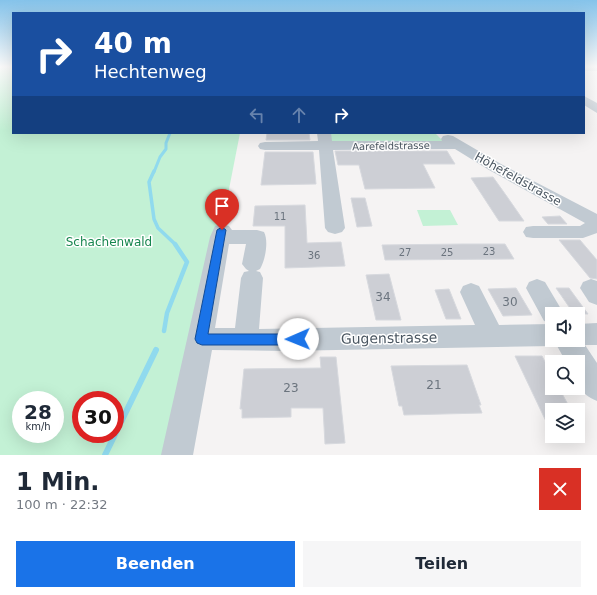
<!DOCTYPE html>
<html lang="de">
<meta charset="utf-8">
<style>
:root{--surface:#fff;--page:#f6f6f7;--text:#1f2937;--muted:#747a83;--accent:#1a73e8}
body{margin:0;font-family:"DejaVu Sans",sans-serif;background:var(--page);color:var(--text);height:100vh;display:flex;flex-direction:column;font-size:15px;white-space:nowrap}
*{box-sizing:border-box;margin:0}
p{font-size:13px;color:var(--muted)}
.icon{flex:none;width:22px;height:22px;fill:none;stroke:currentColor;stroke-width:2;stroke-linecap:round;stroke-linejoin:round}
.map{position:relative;height:455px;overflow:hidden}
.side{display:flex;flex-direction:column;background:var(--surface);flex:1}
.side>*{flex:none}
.guide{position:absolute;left:12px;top:12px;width:573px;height:122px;border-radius:0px;box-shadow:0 4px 16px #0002;background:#1a4fa0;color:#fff;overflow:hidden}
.buttons{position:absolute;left:545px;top:307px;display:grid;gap:8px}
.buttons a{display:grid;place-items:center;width:40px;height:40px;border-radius:0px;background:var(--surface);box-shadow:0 4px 16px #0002;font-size:20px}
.speed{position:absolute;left:12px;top:391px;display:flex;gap:8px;font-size:20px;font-weight:700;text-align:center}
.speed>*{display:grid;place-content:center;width:52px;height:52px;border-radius:50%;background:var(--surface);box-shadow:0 4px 16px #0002;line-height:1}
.speed small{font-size:10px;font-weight:400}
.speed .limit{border:6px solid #d22;background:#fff;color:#111}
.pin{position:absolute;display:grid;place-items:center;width:34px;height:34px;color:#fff;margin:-41px -17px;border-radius:50% 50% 50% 0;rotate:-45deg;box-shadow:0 0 4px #0007}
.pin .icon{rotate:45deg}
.me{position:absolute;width:44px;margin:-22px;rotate:269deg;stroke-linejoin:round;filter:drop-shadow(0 0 3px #0008)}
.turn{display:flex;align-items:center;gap:14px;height:84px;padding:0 16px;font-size:18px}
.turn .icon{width:52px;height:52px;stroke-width:2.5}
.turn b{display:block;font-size:28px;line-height:34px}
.lanes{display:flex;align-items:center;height:38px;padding:0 16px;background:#0003;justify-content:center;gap:20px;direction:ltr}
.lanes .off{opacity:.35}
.round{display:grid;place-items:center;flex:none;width:42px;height:42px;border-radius:0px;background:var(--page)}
.head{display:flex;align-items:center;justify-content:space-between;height:68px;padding:0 16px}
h1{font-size:24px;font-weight:600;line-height:30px}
.action{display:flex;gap:8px;margin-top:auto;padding:8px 16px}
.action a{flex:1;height:46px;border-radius:0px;background:var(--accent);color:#fff;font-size:16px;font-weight:600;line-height:46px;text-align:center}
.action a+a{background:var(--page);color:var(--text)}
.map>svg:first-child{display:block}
.green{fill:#c3f1d5;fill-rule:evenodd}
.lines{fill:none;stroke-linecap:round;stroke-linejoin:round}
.stream-far3{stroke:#90daee;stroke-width:3}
.stream-far2{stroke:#90daee;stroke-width:3.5}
.stream-far1{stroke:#90daee;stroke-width:4.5}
.stream{stroke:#90daee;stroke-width:6}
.building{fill:#cdcfd5;stroke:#d7d9de}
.minor{fill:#c1cad2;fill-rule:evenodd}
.route{fill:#1a73e8;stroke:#114b97}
.labels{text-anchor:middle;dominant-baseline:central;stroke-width:3;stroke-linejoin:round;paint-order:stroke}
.far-street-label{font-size:10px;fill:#4a5661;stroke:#fff}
.number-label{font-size:10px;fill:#6b747e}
.street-label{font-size:12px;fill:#4a5661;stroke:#fff}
.park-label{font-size:12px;fill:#17864f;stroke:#fff}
.near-number-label{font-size:12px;fill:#6b747e}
.near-street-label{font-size:14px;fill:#4a5661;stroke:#fff}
</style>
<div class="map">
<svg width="597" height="455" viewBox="0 0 597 455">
<rect width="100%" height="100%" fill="#f5f3f3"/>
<g class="green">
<path d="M 0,67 L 13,67 L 13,133 L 240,133 L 177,455 L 0,455 ZM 21,400 L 55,400 L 55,434 L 21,434 ZM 81,400 L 115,400 L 115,434 L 81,434 Z"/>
<polygon points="327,133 435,133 446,144 329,144"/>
<polygon points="417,210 450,210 458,225 423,226"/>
</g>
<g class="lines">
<polyline class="stream-far3" points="154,172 160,157 166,149 166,143 170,133"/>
<polyline class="stream-far2" points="154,171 149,182 154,219 158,228 176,245"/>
<polyline class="stream-far1" points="164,331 167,313 187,262 175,244"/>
<polyline class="stream" points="105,455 156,350"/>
</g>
<g class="building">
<polygon points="267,133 309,133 310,140 266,140"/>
<polygon points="335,151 447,151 455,164 423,164 435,188 365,189 359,165 338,165"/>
<polygon points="265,152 313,152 316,184 261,185"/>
<polygon points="493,177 508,198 524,221 499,221 471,178"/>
<polygon points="351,198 365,198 372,226 357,227"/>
<polygon points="305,205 307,243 341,242 345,266 285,268 285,226 253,226 255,206"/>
<polygon points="560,216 567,224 548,224 542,217"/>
<polygon points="559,240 580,240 597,260 597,279 590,278"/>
<polygon points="464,244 505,244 514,259 385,260 382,245"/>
<polygon points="389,274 401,320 376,320 366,275"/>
<polygon points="516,288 532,315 503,316 488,289"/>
<polygon points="556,288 569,288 588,314 574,314"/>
<polygon points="449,289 461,319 446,319 435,290"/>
<polygon points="515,356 542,356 552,375 552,388 559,388 571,410 552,410 552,434"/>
<polygon points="320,357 336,357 345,443 325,444 323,408 291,408 291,417 242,418 242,409 240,409 244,369 321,368"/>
<polygon points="467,365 481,405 479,405 482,413 404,415 402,406 399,406 391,366"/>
</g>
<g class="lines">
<g class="minor">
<rect x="584" y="67" width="13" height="4"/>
<polygon points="584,96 597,103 597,113 584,105"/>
<polygon points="317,133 331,133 332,141 442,141 441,139 443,136 448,135 453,136 501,164 597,214 597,233 583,238 533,238 526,237 523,232 526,227 533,226 580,226 585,223 489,170 455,149 333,150 345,228 342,232 335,234 328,232 325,228 319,150 265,150 260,149 258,146 260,143 265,142 318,141"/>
<path d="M 222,224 L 229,226 L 232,230 L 257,230 L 264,232 C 269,241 265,261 260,269 L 256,271 L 260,272 L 263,278 L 259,329 L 475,325 L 460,292 L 463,286 L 471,283 L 479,286 L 499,325 L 552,324 L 552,340 L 578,340 L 578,324 L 597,323 L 597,345 L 585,345 L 597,363 L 597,401 C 577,393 578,381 578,362 L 566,362 L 556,344 L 552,346 L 283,351 L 212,350 L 193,455 L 161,455 L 210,237 L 215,226 ZM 229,244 L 246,244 L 242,264 L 246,269 L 249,271 L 244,272 L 241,278 L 235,328 L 215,328 Z"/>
<polygon points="537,279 545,282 564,314 552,314 552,324 544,321 526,288 529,282"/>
<polygon points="591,279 597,281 597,305 589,302 580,288 583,282"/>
</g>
</g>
<linearGradient id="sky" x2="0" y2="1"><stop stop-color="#85c3ea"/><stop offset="0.51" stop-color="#fafafa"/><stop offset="1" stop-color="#fafafa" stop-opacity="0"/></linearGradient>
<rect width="597" height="131" fill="url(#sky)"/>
<polygon class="route" points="222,227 226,230 208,334 298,334 302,336 304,339 302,343 298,345 202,345 197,343 195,339 217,230"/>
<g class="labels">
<g class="far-street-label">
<text transform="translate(391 146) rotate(-1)">Aarefeldstrasse</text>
</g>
<g class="number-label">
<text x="280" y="216">11</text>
<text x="489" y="251">23</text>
<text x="405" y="252">27</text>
<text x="447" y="252">25</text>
<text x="314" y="255">36</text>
</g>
<g class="street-label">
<text transform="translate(518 179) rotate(29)">Höhefeldstrasse</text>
</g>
<g class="park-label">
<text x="109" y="242">Schachenwald</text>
</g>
<g class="near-number-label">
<text x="383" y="297">34</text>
<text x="510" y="302">30</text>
<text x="434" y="385">21</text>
<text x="291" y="388">23</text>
</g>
<g class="near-street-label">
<text transform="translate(389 338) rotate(-1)">Gugenstrasse</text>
</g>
</g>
</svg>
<div class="buttons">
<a><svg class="icon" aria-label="sound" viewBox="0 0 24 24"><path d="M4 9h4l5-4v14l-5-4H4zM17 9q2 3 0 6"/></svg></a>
<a><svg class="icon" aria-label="search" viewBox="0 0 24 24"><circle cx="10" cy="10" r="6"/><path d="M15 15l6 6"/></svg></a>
<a><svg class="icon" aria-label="layers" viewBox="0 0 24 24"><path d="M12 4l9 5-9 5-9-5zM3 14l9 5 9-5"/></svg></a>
</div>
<div class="speed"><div>28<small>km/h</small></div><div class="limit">30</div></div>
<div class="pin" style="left:222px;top:230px;background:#d93025"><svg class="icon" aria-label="arrive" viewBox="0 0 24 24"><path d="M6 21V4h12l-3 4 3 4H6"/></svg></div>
<svg class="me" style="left:298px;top:339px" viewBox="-20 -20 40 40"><circle r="19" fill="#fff"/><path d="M0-13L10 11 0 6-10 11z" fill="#1a73e8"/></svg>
<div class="guide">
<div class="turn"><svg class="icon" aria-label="right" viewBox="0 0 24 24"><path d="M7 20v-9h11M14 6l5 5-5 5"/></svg><div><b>40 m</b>Hechtenweg</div></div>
<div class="lanes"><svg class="icon off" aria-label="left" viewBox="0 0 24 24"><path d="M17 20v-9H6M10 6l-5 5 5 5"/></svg><svg class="icon off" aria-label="ahead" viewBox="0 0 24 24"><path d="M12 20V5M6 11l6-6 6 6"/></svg><svg class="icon" aria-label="right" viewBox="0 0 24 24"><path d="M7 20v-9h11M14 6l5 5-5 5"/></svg></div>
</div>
</div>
<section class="side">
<div class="head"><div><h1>1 Min.</h1><p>100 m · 22:32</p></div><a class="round" style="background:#d93025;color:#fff"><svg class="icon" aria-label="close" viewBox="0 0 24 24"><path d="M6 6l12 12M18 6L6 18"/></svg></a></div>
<div class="action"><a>Beenden</a><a>Teilen</a></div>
</section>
